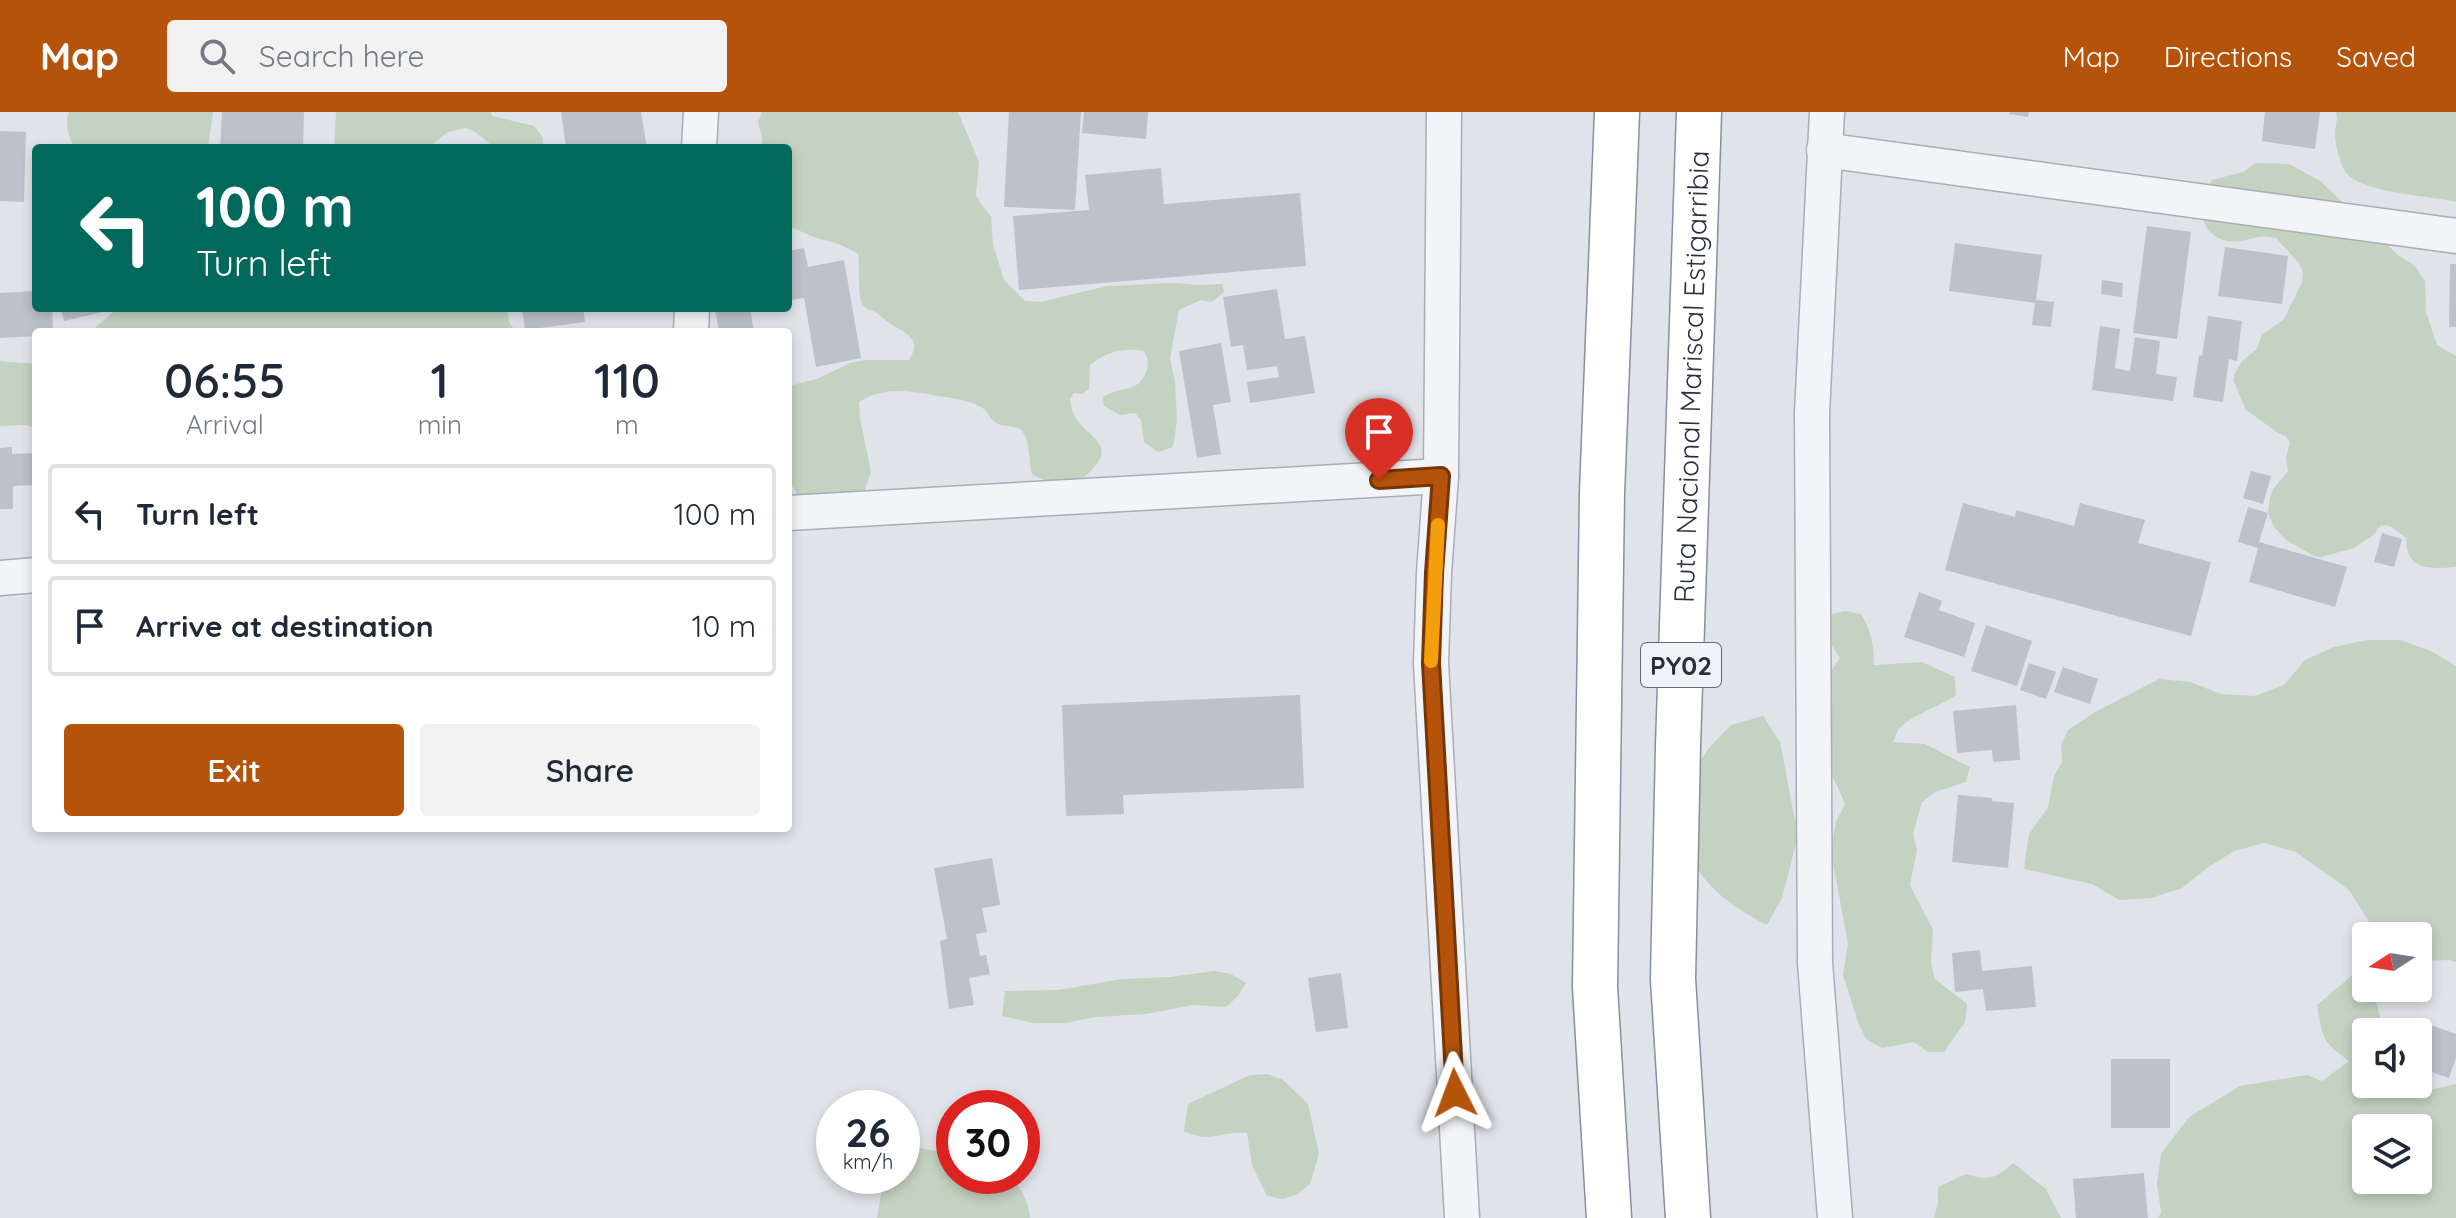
<!DOCTYPE html>
<style>
:root{--surface:#fff;--page:#f2f2f3;--text:#1f2937;--muted:#747a83;--line:#e0e1e3;--accent:#b45309}
body{margin:0;font-family:Quicksand,sans-serif;background:var(--page);color:var(--text);height:100vh;display:flex;flex-direction:column;font-size:30px;white-space:nowrap}
*{box-sizing:border-box;margin:0}
p{font-size:26px;color:var(--muted)}
.icon{flex:none;width:44px;height:44px;fill:none;stroke:currentColor;stroke-width:2;stroke-linecap:round;stroke-linejoin:round}
.map{position:relative;flex:1;overflow:hidden}
.drawer{position:absolute;left:32px;top:216px;width:760px;height:504px;display:flex;flex-direction:column;background:var(--surface);border-radius:8px;box-shadow:0 4px 12px #0003}
.drawer>*{flex:none}
.top-card{position:absolute;left:32px;top:32px;width:760px;height:168px;border-radius:8px;box-shadow:0 4px 12px #0003;background:#00695c;color:#fff;overflow:hidden}
.needle{width:52px;rotate:258deg}
.tools{position:absolute;left:2352px;top:810px;display:grid;gap:16px}
.tools a{display:grid;place-items:center;width:80px;height:80px;border-radius:8px;background:var(--surface);box-shadow:0 4px 12px #0003;font-size:40px}
.speed{position:absolute;left:816px;top:978px;display:flex;gap:16px;font-size:40px;font-weight:700;text-align:center}
.speed>*{display:grid;place-content:center;width:104px;height:104px;border-radius:50%;background:var(--surface);box-shadow:0 4px 12px #0003;line-height:1}
.speed small{font-size:20px;font-weight:400}
.speed .limit{border:12px solid #d22;background:#fff;color:#111}
.pin{position:absolute;display:grid;place-items:center;width:68px;height:68px;color:#fff;margin:-82px -34px;border-radius:50% 50% 50% 0;rotate:-45deg;box-shadow:0 0 8px #0007}
.pin .icon{rotate:45deg}
.me{position:absolute;width:88px;margin:-44px;rotate:357deg;stroke-linejoin:round;filter:drop-shadow(0 0 6px #0008)}
.turn{display:flex;align-items:center;gap:28px;height:168px;padding:0 32px;font-size:36px}
.turn .icon{width:104px;height:104px;stroke-width:2.5}
.turn b{display:block;font-size:56px;line-height:68px}
.eta{display:flex;justify-content:space-evenly;align-items:center;height:136px;text-align:center}
.eta b{font-size:48px;font-weight:600;line-height:56px}
.action{display:flex;gap:16px;margin-top:auto;padding:16px 32px}
.action a{flex:1;height:92px;border-radius:8px;background:var(--accent);color:#fff;font-size:32px;font-weight:600;line-height:92px;text-align:center}
.action a+a{background:var(--page);color:var(--text)}
ul{padding:0;list-style:none}
li{display:flex;align-items:center;gap:24px;height:100px;margin:0 16px 12px;padding:0 16px;border:4px solid var(--line);border-radius:8px}
li div{flex:1}
li b{display:block;font-size:30px}
li em{font-style:normal}
header{display:flex;align-items:center;gap:48px;box-sizing:border-box;height:112px;padding:0 40px;background:var(--accent);color:#fff}
header strong{font-size:38px}
nav{display:flex;gap:44px;margin-inline-start:auto;font-size:28px}
.search{width:560px;height:72px;background:var(--page);display:flex;align-items:center;gap:20px;box-sizing:border-box;padding:0 28px;border-radius:8px;color:var(--muted);font-size:30px}
.map>svg:first-child{display:block}
.green{fill:#c4d2c1;fill-rule:evenodd}
.building{fill:#bdc1cb}
.lines{fill:none;stroke-linecap:round;stroke-linejoin:round}
.minor-casing{stroke:#a9adb6;stroke-width:37}
.trunk-casing{stroke:#888f9f;stroke-width:47}
.minor{stroke:#f3f4f7;stroke-width:34}
.trunk{stroke:#fff;stroke-width:44}
.route-casing{stroke:#753606;stroke-width:20}
.route{stroke:#b45309;stroke-width:14}
.slow{stroke:#f59e0b;stroke-width:14}
.labels{text-anchor:middle;dominant-baseline:central;stroke-width:8;stroke-linejoin:round;paint-order:stroke}
.shield{fill:#eff2f6;stroke:#646a77;stroke-width:2}
.shield-label{font-size:26px;font-weight:bold;fill:#292f40}
.street-label{font-size:28px;fill:#292f40;stroke:#eff2f6}
</style>
<header>
<strong>Map</strong>
<div class="search"><svg class="icon" aria-label="search" viewBox="0 0 24 24"><circle cx="10" cy="10" r="6"/><path d="M15 15l6 6"/></svg>Search here</div>
<nav><a>Map</a><a>Directions</a><a>Saved</a></nav>
</header>
<div class="map">
<svg width="2456" height="1106" viewBox="0 0 2456 1106">
<rect width="100%" height="100%" fill="#e0e3e9"/>
<g class="green">
<path d="M 69,0 L 213,0 L 208,36 L 74,36 C 69,25 64,12 69,0 Z"/>
<polygon points="336,0 491,0 492,4 534,14 542,24 544,36 495,36 474,19 466,16 448,20 427,36 334,36"/>
<path d="M 762,0 L 958,0 L 979,50 L 976,83 L 980,91 L 991,104 L 993,133 L 1004,168 L 1025,189 L 1041,190 L 1107,174 L 1173,171 L 1198,173 L 1222,172 L 1224,180 L 1212,190 L 1201,188 L 1179,198 L 1170,246 L 1175,270 L 1177,309 L 1173,335 L 1158,340 L 1144,330 L 1141,308 L 1135,301 L 1120,303 L 1104,294 L 1103,285 C 1121,273 1138,283 1147,258 C 1149,250 1148,246 1144,239 C 1123,235 1106,240 1090,253 L 1089,277 L 1082,282 L 1074,281 L 1070,287 C 1071,293 1072,300 1075,305 C 1085,324 1116,331 1094,355 C 1090,360 1086,365 1079,367 C 1063,374 1046,371 1032,362 C 1028,348 1031,330 1022,319 C 1016,312 1006,316 998,312 C 990,308 988,299 981,295 C 968,288 952,286 938,284 C 909,279 886,274 859,290 L 860,306 L 871,360 L 862,386 L 811,405 L 788,367 L 788,274 L 817,267 L 850,251 L 866,248 L 909,248 C 923,226 905,221 889,211 C 884,207 879,202 873,199 C 867,196 867,199 863,193 C 857,185 860,155 858,142 C 845,134 835,130 820,127 C 809,124 799,117 788,115 L 788,36 L 761,36 L 762,27 L 758,10 Z"/>
<path d="M 2336,0 L 2456,0 L 2456,90 C 2430,83 2355,82 2343,56 C 2339,46 2334,29 2335,19 C 2336,11 2338,8 2336,0 Z"/>
<path d="M 2256,51 L 2289,52 L 2320,69 L 2398,143 L 2414,153 L 2425,169 L 2426,200 L 2437,233 L 2456,244 L 2456,455 C 2431,457 2406,459 2406,426 L 2390,414 L 2381,413 L 2373,423 L 2354,436 L 2321,445 L 2314,444 L 2286,428 L 2274,415 L 2268,401 L 2270,385 L 2273,377 L 2288,359 L 2286,346 L 2290,330 L 2285,324 L 2277,320 L 2246,298 L 2233,268 L 2235,261 L 2243,248 L 2256,238 L 2262,223 L 2284,207 L 2302,170 L 2303,161 L 2299,151 L 2276,126 C 2270,125 2263,124 2258,125 C 2247,127 2239,131 2227,129 C 2196,122 2198,89 2212,68 L 2243,60 Z"/>
<polygon points="118,196 507,196 509,210 516,220 90,220"/>
<polygon points="0,249 36,252 36,316 26,313 0,314"/>
<path d="M 1845,499 L 1861,502 C 1871,519 1874,533 1874,553 L 1922,550 L 1955,565 L 1956,583 C 1941,594 1907,605 1898,618 C 1896,622 1895,626 1893,630 L 1925,632 L 1970,655 L 1966,670 L 1935,680 L 1922,690 L 1913,722 L 1917,738 L 1910,773 L 1933,818 L 1931,851 L 1935,867 L 1967,892 L 1965,910 L 1944,940 L 1928,940 L 1914,930 L 1882,936 L 1866,927 L 1858,910 L 1843,863 L 1848,832 L 1831,740 L 1836,709 L 1845,693 C 1839,673 1825,656 1821,634 C 1816,610 1816,582 1814,557 L 1831,559 L 1840,546 L 1830,530 L 1828,503 Z"/>
<polygon points="2367,528 2400,528 2431,539 2456,554 2456,850 2450,848 2418,849 2418,824 2378,824 2349,778 2296,740 2264,731 2234,739 2207,756 2182,776 2151,786 2119,788 2092,772 2024,757 2029,722 2048,695 2054,664 2062,650 2061,633 2068,618 2095,600 2159,567 2190,570 2221,582 2255,584 2284,573 2305,548 2334,535"/>
<path d="M 1763,604 L 1780,630 L 1798,724 L 1782,786 L 1767,813 C 1738,798 1706,778 1692,746 C 1684,728 1682,704 1678,684 L 1708,637 L 1731,613 Z"/>
<polygon points="1214,859 1231,862 1246,871 1238,884 1226,895 1193,893 1146,902 1096,905 1066,911 1034,911 1002,904 1005,879 1058,878 1122,867 1170,865"/>
<path d="M 2354,862 L 2366,871 L 2366,876 L 2370,876 L 2375,886 L 2384,920 L 2366,920 L 2366,972 L 2416,972 L 2420,977 L 2429,978 L 2456,972 L 2456,1106 L 2158,1106 L 2161,1100 L 2157,1072 L 2161,1042 L 2189,1005 L 2240,974 L 2307,963 L 2322,969 L 2349,949 C 2320,927 2324,928 2317,893 ZM 2366,1016 L 2418,1016 L 2418,1068 L 2366,1068 Z"/>
<path d="M 1268,962 L 1283,968 L 1308,992 L 1319,1042 L 1310,1072 L 1298,1082 L 1283,1087 L 1267,1084 L 1252,1053 L 1247,1021 C 1220,1019 1209,1032 1184,1019 L 1188,992 L 1250,963 Z"/>
<path d="M 916,1035 L 954,1043 L 954,1064 L 1006,1064 C 1020,1070 1029,1091 1030,1106 L 877,1106 L 884,1064 L 902,1064 L 902,1042 Z"/>
<path d="M 2013,1051 L 2046,1077 L 2061,1106 L 1934,1106 L 1938,1091 L 1938,1075 L 1966,1062 C 1988,1069 1996,1067 2013,1051 Z"/>
</g>
<g class="building">
<polygon points="222,0 304,0 303,36 220,36"/>
<polygon points="561,0 641,0 647,36 566,36"/>
<polygon points="1009,0 1081,0 1075,98 1004,95"/>
<polygon points="1084,0 1148,0 1146,27 1082,21"/>
<polygon points="2010,0 2029,0 2028,5 2009,2"/>
<polygon points="2265,0 2320,0 2315,37 2262,29"/>
<polygon points="0,19 26,20 24,90 0,89"/>
<polygon points="1161,56 1164,92 1300,81 1306,154 1019,178 1013,104 1089,98 1085,63"/>
<polygon points="2147,114 2191,120 2177,227 2133,221"/>
<polygon points="1955,131 2042,143 2036,188 2054,190 2051,215 2032,213 2035,191 1949,179"/>
<polygon points="2225,135 2288,144 2282,192 2218,184"/>
<polygon points="804,136 808,155 844,148 861,246 816,255 804,186 788,189 788,139"/>
<polygon points="2450,152 2456,152 2456,215 2449,215"/>
<polygon points="2102,168 2123,171 2122,185 2101,182"/>
<polygon points="1277,177 1285,227 1305,224 1315,281 1250,291 1247,270 1279,265 1277,254 1247,258 1243,233 1231,235 1223,185"/>
<polygon points="36,179 36,196 52,196 53,220 36,220 36,224 0,226 0,181"/>
<polygon points="61,196 102,196 103,200 64,209"/>
<polygon points="522,196 583,196 585,210 525,218"/>
<polygon points="750,196 754,220 719,220 715,197"/>
<polygon points="2208,204 2242,209 2237,249 2229,247 2223,290 2193,285 2199,243 2202,244"/>
<polygon points="2100,214 2120,217 2115,256 2130,259 2135,225 2160,229 2156,262 2177,265 2173,289 2092,278"/>
<polygon points="1221,231 1231,290 1213,293 1221,342 1197,346 1179,239"/>
<polygon points="12,335 12,342 34,341 35,373 13,374 13,397 0,397 0,336"/>
<polygon points="2251,359 2271,364 2263,392 2243,386"/>
<polygon points="1963,391 2015,405 2016,398 2074,414 2080,391 2145,408 2138,431 2211,450 2191,524 1945,458"/>
<polygon points="2248,395 2268,401 2259,430 2347,455 2335,495 2249,470 2258,436 2238,430"/>
<polygon points="2382,421 2402,427 2394,455 2374,450"/>
<polygon points="1919,480 1942,489 1939,498 1975,511 1964,545 1904,525"/>
<polygon points="1986,513 2032,529 2017,574 1971,559"/>
<polygon points="2029,551 2056,560 2046,587 2020,578"/>
<polygon points="2063,555 2098,567 2090,592 2054,580"/>
<polygon points="1300,583 1304,676 1123,683 1124,702 1066,704 1062,593"/>
<polygon points="2016,593 2020,648 1993,650 1992,638 1957,641 1953,599"/>
<polygon points="1958,683 1992,686 1992,689 2014,691 2008,756 1952,750"/>
<polygon points="992,746 1000,793 982,796 987,820 976,822 980,844 986,843 990,862 969,866 974,893 949,897 940,829 947,827 934,756"/>
<polygon points="1980,838 1982,859 2032,854 2036,895 1986,899 1983,877 1955,880 1952,841"/>
<polygon points="1341,861 1348,916 1316,920 1308,866"/>
<polygon points="2414,907 2456,922 2456,946 2449,966 2418,955 2418,920 2410,920"/>
<rect x="2111" y="947" width="59" height="69"/>
<polygon points="2144,1061 2148,1106 2076,1106 2073,1067"/>
</g>
<g class="lines">
<g class="minor-casing">
<g id="minor">
<polyline points="1444,0 1441,364 1434,461 1431,551 1462,1106"/>
<polyline points="1827,0 1812,301 1815,851 1835,1106"/>
<polyline points="699,36 701,0"/>
<polyline points="1824,38 2456,124"/>
<polyline points="691,220 692,196"/>
<polyline points="788,401 1441,364"/>
<polyline points="0,466 36,463"/>
</g>
</g>
<g class="trunk-casing">
<g id="trunk">
<polyline points="1609,1106 1595,875 1602,381 1617,0"/>
<path id="s1" d="M 1688,1106 L 1673,867 L 1678,634 L 1699,0"/>
</g>
</g>
<use href="#minor" class="minor"/>
<use href="#trunk" class="trunk"/>
</g>
<g class="lines">
<g class="route-casing">
<polyline id="route" points="1379,368 1441,364 1434,461 1431,551 1455,981"/>
</g>
<use href="#route" class="route"/>
<polyline class="slow" points="1431,549 1438,413"/>
</g>
<g class="labels">
<rect class="shield" x="1641" y="531" width="80" height="44" rx="6"/>
<g class="shield-label">
<text x="1681" y="553">PY02</text>
</g>
<g class="street-label">
<text stroke="none"><textPath href="#s1" startOffset="842">Ruta Nacional Mariscal Estigarribia</textPath></text>
</g>
</g>
</svg>
<div class="tools">
<a><svg class="needle" viewBox="-14 -14 28 28"><path d="M0-13l5 13h-10z" fill="#e53935"/><path d="M0 13l5-13h-10z" fill="#747a83"/></svg></a>
<a><svg class="icon" aria-label="sound" viewBox="0 0 24 24"><path d="M4 9h4l5-4v14l-5-4H4zM17 9q2 3 0 6"/></svg></a>
<a><svg class="icon" aria-label="layers" viewBox="0 0 24 24"><path d="M12 4l9 5-9 5-9-5zM3 14l9 5 9-5"/></svg></a>
</div>
<div class="speed"><div>26<small>km/h</small></div><div class="limit">30</div></div>
<div class="pin" style="left:1379px;top:368px;background:#d93025"><svg class="icon" aria-label="arrive" viewBox="0 0 24 24"><path d="M6 21V4h12l-3 4 3 4H6"/></svg></div>
<svg class="me" style="left:1455px;top:981px" viewBox="-20 -20 40 40"><path d="M0-17L14 15 0 8-14 15z" fill="#b45309" stroke="#fff" stroke-width="4"/></svg>
<div class="top-card">
<div class="turn"><svg class="icon" aria-label="left" viewBox="0 0 24 24"><path d="M17 20v-9H6M10 6l-5 5 5 5"/></svg><div><b>100 m</b>Turn left</div></div>
</div>
<section class="drawer">
<div class="eta">
<div><b>06:55</b><p>Arrival</p></div>
<div><b>1</b><p>min</p></div>
<div><b>110</b><p>m</p></div>
</div>
<ul>
<li><svg class="icon" aria-label="left" viewBox="0 0 24 24"><path d="M17 20v-9H6M10 6l-5 5 5 5"/></svg><div><b>Turn left</b></div><em>100 m</em></li>
<li><svg class="icon" aria-label="arrive" viewBox="0 0 24 24"><path d="M6 21V4h12l-3 4 3 4H6"/></svg><div><b>Arrive at destination</b></div><em>10 m</em></li>
</ul>
<div class="action"><a>Exit</a><a>Share</a></div>
</section>
</div>
